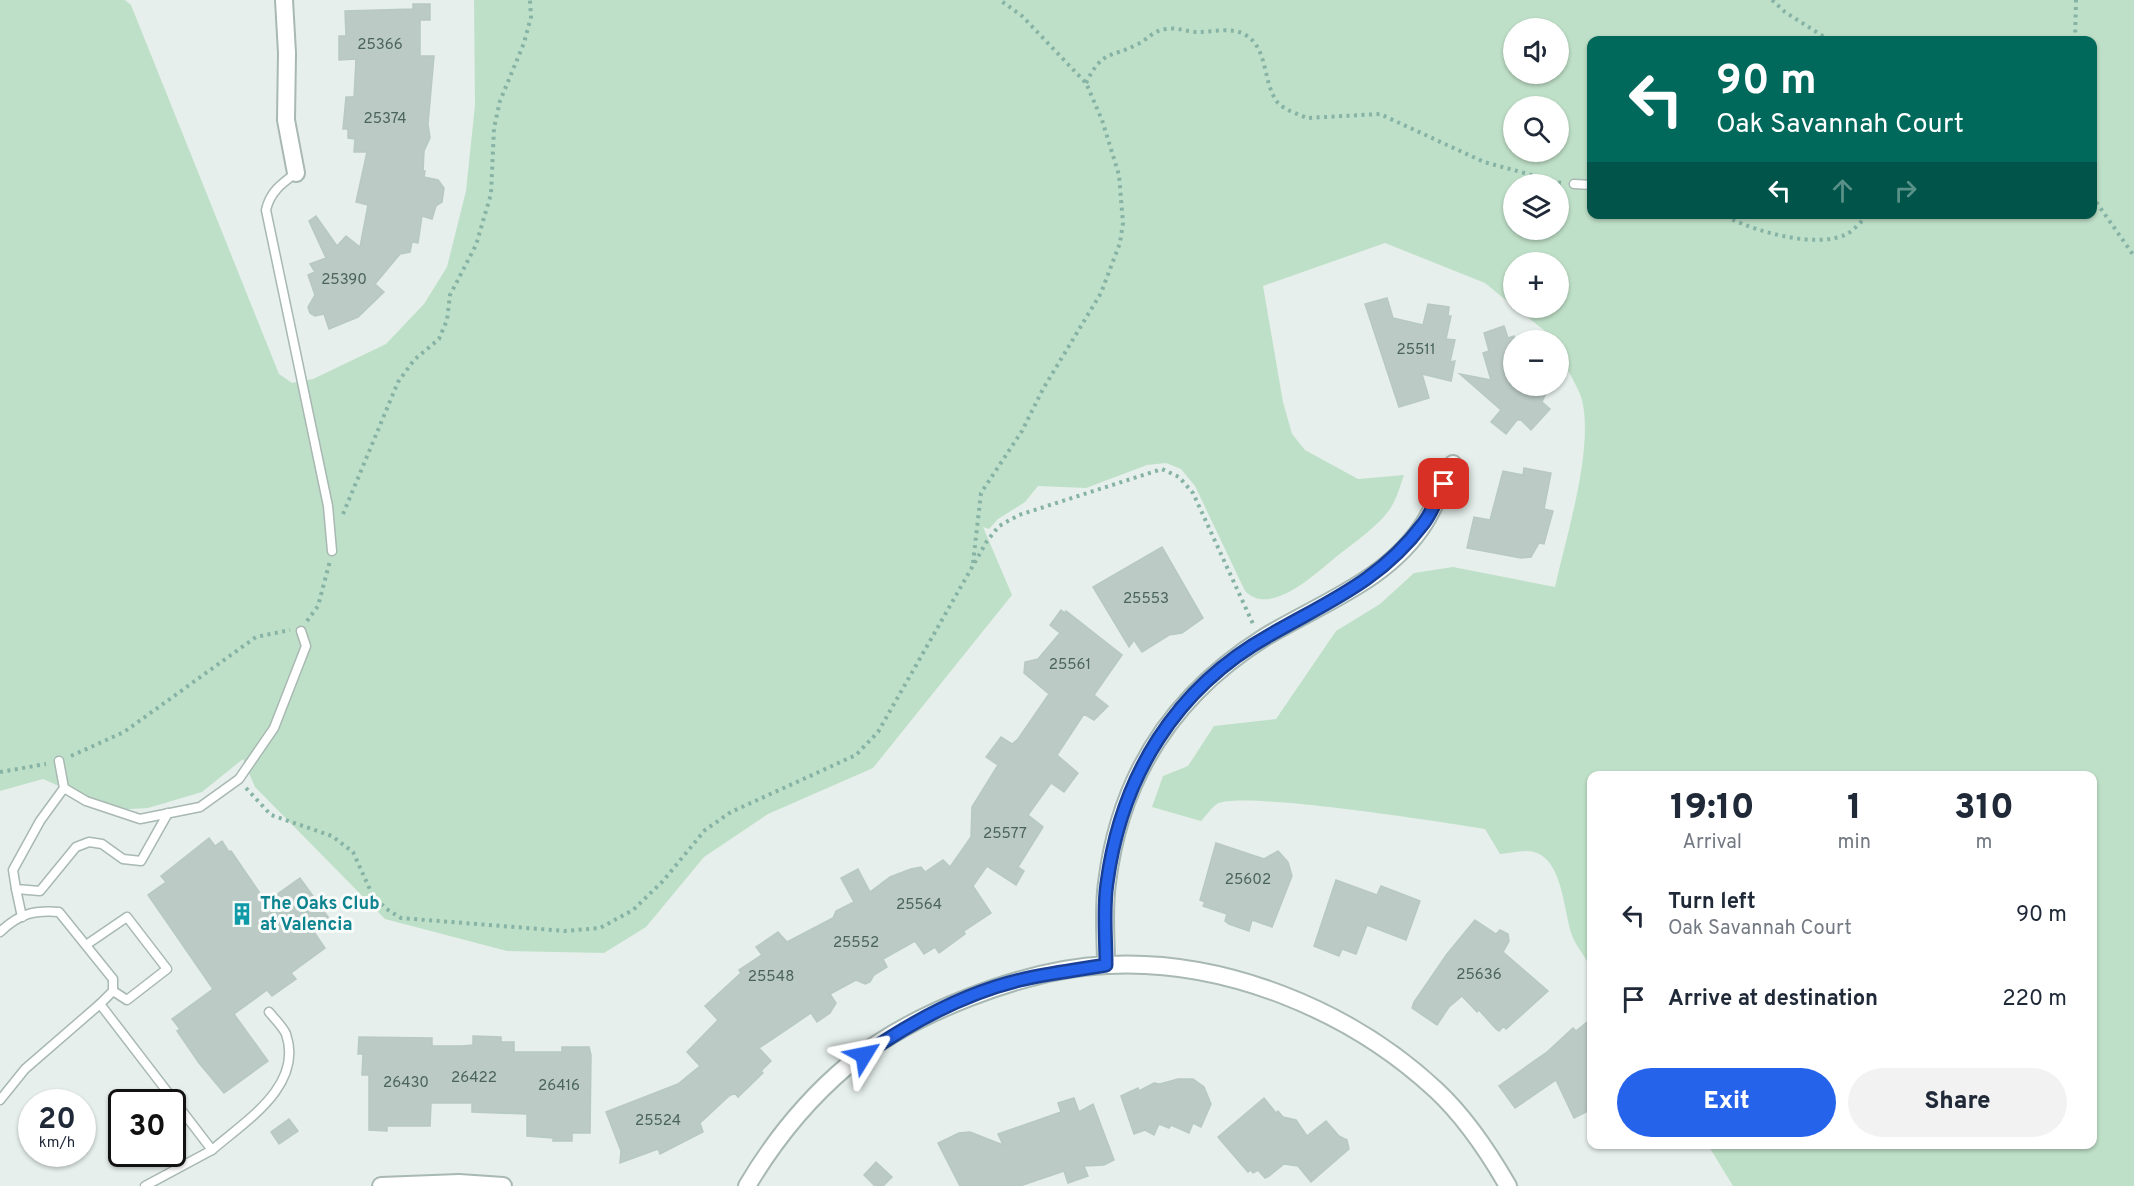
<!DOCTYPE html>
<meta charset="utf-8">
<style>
:root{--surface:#fff;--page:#f2f2f3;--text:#1f2937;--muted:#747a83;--accent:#2563eb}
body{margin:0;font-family:Overpass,sans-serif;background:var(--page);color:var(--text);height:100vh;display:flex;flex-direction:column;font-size:22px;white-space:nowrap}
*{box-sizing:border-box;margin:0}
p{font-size:20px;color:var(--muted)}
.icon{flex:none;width:33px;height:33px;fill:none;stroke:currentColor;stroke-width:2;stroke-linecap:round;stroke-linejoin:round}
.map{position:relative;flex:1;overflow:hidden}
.panel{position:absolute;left:1587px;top:771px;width:510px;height:378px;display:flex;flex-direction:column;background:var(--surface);border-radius:12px;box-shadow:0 2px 4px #0004}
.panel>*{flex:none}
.hud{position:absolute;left:1587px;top:36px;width:510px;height:183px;border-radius:12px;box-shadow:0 2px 4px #0004;background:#00695c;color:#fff;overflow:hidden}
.fabs{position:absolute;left:1503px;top:18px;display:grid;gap:12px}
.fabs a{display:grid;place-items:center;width:66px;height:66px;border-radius:50%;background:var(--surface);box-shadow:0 2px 4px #0004;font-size:30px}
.speed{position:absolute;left:18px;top:1089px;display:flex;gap:12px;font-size:30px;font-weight:700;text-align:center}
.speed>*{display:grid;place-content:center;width:78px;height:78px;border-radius:50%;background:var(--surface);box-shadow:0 2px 4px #0004;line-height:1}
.speed small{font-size:15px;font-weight:400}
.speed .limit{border:3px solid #111;border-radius:9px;background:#fff;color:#111}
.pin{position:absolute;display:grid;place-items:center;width:51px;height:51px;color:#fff;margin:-26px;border-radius:12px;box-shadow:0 3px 9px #0006}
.me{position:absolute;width:66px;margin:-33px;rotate:55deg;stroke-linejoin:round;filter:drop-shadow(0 0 4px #0008)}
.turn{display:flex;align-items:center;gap:21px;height:126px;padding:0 30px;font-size:27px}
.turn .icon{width:78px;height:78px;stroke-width:2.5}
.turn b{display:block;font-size:42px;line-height:51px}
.lanes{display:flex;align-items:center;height:57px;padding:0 30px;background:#0003;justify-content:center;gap:30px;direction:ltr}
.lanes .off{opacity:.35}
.eta{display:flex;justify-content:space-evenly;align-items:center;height:102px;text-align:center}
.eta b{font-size:36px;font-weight:800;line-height:42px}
.cta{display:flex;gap:12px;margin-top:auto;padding:12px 30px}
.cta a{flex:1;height:69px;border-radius:36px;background:var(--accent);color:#fff;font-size:24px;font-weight:800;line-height:69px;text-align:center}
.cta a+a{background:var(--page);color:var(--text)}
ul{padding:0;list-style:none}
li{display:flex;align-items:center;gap:18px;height:84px;padding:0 30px}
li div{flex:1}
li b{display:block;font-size:22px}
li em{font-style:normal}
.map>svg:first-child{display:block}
.green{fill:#bfe0c8;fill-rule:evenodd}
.building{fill:#bbcac4;stroke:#b8c9c2;stroke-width:1.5}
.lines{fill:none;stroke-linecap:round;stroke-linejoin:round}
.service-casing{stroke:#a8b8b2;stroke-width:11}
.minor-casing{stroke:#a8b8b2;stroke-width:20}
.path{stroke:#86b3a5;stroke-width:4;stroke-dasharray:3 4.5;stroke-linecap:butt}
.service{stroke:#fff;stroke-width:8}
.minor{stroke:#fff;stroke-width:16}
.route-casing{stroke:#184099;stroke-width:15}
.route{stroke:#2563eb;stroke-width:10}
.labels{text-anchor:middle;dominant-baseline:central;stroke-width:6;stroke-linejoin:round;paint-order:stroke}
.number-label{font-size:15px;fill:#4a645c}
.culture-label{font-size:18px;font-weight:bold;fill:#0d838f;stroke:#f7fbf9;text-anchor:start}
</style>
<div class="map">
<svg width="2134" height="1186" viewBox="0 0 2134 1186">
<rect width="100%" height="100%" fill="#e6efeb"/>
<path class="green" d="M 0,0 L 125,0 L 131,5 L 279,374 L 292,383 L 313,379 L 386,344 L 424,304 L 447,267 L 466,191 L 475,105 L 474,0 L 2134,0 L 2134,1186 L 1733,1186 L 1708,1145 L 2092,1144 L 2092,776 L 1592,776 L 1591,976 C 1591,960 1577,950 1572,935 C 1563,910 1563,852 1527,851 C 1518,851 1509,853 1500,854 L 1485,829 C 1447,823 1239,790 1217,804 C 1211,808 1206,816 1201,821 L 1152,807 L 1163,776 L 1188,766 L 1214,726 L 1276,719 L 1336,631 L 1380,604 L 1414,573 L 1453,567 L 1555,587 C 1566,537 1594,449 1582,400 C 1576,379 1559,363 1558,340 L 1553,340 L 1550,335 L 1516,308 L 1558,308 L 1558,262 L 1514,262 L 1513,306 L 1485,283 L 1385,243 L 1263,286 L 1283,402 L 1292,434 L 1305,450 L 1358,479 L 1404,475 C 1399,489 1396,502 1387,513 C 1377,526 1354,543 1341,553 C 1321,568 1272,619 1245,591 L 1195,486 L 1181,469 L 1166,463 L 1147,465 L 1086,488 L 1038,486 L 1025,502 L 998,519 L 989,529 L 983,527 L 1012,595 L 873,768 L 768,814 L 704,857 L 646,927 L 604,953 L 507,951 L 385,919 L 255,787 L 243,759 L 202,792 L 148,808 L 113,810 L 43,779 L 0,791 ZM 1514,28 L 1558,28 L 1558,74 L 1514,74 ZM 1592,40 L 2092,40 L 2092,214 L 1878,214 L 1874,218 L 1876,215 L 1592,214 ZM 1514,106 L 1558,106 L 1558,152 L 1514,152 ZM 1514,184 L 1558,184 L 1558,230 L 1514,230 Z"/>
<g class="building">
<polygon points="413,4 430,4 430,20 420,20 420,56 434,56 428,124 430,138 424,151 423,171 425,171 424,177 438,180 444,188 442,202 436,206 432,219 422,216 418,243 412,242 410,252 400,254 375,284 384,292 358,317 329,329 324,314 315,316 310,313 308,307 315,295 308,275 315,272 310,264 326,258 309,221 316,216 337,246 346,236 360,247 368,205 356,202 367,152 354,152 355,139 348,138 348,129 343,129 346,97 354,97 356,59 339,60 339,36 346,36 345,11 413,9"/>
<polygon points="1387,298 1393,318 1423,325 1428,304 1449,307 1448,316 1451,316 1446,339 1455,340 1450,362 1455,361 1451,381 1422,374 1429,398 1399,407 1365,304"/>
<polygon points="1504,326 1508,338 1514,336 1514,386 1549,386 1542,402 1550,409 1531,430 1521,420 1517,420 1506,434 1491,422 1501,410 1460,374 1491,380 1483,353 1489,351 1484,333"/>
<polygon points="1524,468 1551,473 1544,509 1553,511 1544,544 1539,543 1531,557 1521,558 1467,548 1474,517 1490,520 1503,471 1523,475"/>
<polygon points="1162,547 1203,618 1182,633 1169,635 1142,652 1134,640 1129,647 1093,587"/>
<polygon points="1061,610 1065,613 1066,611 1122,655 1094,695 1108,706 1094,720 1084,714 1057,755 1078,773 1064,792 1051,783 1028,815 1043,827 1018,867 1024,871 1016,885 987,866 973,886 991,913 964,931 965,934 939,953 935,947 924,954 915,941 883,959 887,967 874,975 870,982 865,984 856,980 830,994 836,1003 830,1013 817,1022 811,1013 759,1048 771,1061 761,1071 763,1073 738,1097 735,1093 729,1096 700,1123 703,1132 660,1154 658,1149 620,1163 621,1151 606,1112 678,1084 700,1066 687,1052 718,1020 705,1006 741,973 739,970 762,955 756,947 778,932 787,942 833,918 836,911 854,902 841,878 858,869 870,892 890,877 911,869 921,867 925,872 943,860 950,867 971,837 972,807 998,765 986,757 1001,737 1012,744 1018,739 1049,694 1024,673 1025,662 1038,659 1060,633 1050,625"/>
<polygon points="209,838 215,846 222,841 229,852 231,851 266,902 300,878 331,921 314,932 325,948 291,973 296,979 272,996 267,990 234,1014 268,1061 224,1093 199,1063 177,1031 180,1029 172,1019 213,989 148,895 166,882 161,876"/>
<polygon points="1216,843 1264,859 1278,851 1288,862 1292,876 1272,927 1252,920 1249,931 1229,924 1225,921 1227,914 1203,906 1205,902 1200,900"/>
<polygon points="1336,880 1377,895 1381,886 1420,901 1406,940 1367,925 1356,954 1342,949 1339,956 1314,946"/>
<polygon points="1475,920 1496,934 1500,930 1508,934 1509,941 1503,952 1548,991 1506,1029 1504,1026 1499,1031 1496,1029 1479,1010 1477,1012 1462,996 1449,1007 1437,1025 1412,1008 1414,1002 1447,954"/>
<polygon points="1592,1018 1592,1109 1574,1118 1556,1080 1515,1108 1499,1086 1547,1052 1573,1028 1576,1031"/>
<polygon points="473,1036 501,1037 501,1042 514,1042 514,1052 562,1052 562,1047 589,1047 591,1055 590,1133 572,1133 572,1141 553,1141 553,1138 527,1136 527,1114 472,1112 472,1103 431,1103 430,1126 387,1126 387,1131 369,1130 369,1075 362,1075 363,1054 358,1054 359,1037 432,1038 432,1046 462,1046 473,1045"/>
<polygon points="1178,1079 1193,1079 1204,1087 1211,1104 1201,1127 1193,1123 1189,1133 1171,1125 1169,1128 1159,1124 1154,1135 1145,1130 1134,1134 1121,1096 1138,1088 1139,1091 1154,1083 1160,1084"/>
<polygon points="1074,1098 1079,1112 1093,1104 1114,1160 1104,1165 1084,1166 1088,1176 1068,1183 1064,1171 1020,1186 960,1186 938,1143 959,1133 970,1132 1003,1145 998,1134 1061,1112 1058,1103"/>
<polygon points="1264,1098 1276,1113 1278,1111 1283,1117 1296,1120 1307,1136 1326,1121 1339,1136 1347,1140 1349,1149 1311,1182 1298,1166 1284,1164 1269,1176 1265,1178 1258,1170 1253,1173 1251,1170 1248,1172 1218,1137"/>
<polygon points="289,1119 298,1131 279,1144 271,1132"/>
<polygon points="876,1162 892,1177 883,1186 875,1186 864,1175"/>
</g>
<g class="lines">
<g class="service-casing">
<g id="service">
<path d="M 296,173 C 281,184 270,192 266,210 L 328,506 L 332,551"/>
<polyline points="1574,184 1592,185"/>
<polyline points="59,761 64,788 86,801 140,819 200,807 239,779 274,728 306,646 301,631"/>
<polyline points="64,788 40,821 13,870 16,889 40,891 76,847 89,842 102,844 123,859 141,861 168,813"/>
<polyline points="16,889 22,917"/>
<path d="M 0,932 C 19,914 33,910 59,912 L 113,979 L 113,991 L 100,1004"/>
<polyline points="86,945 127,917 167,969 127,1000 113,991"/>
<polyline points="0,1100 25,1069 100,1004 212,1150 145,1186"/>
<path d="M 212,1150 C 244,1122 304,1086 286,1034 C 283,1027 274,1018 269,1012"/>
</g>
</g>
<g class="minor-casing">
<g id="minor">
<polyline points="284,0 287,53 286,120 296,173"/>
<path d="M 1106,965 C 1106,938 1103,910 1107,883 C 1120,776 1174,694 1265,637 C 1321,603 1389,580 1425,522 C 1436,504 1444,483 1453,464"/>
<polyline points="381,1186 459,1183 503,1186"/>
<path d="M 747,1186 C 773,1142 808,1099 847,1066 C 911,1013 1024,969 1107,965 C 1225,959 1350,1010 1436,1090 C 1464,1116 1489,1153 1508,1186"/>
</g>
</g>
<g class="path">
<polyline points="1772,0 1785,12 1829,40"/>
<polyline points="2075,40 2076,0"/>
<path d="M 1086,83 C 1103,49 1109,59 1138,44 C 1148,39 1154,30 1166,29 C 1177,27 1188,32 1198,32 C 1213,32 1231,27 1244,34 C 1269,47 1262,83 1278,103 C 1285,110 1298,114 1307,118 L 1380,114 L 1484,162 L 1561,183"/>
<polyline points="2092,196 2134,256"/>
<path d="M 1728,214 L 1731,219 C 1759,232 1816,249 1847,234 C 1854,230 1862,221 1868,214"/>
<polyline points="343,514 398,382 414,360 439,339 447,320 450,295 476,245 491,194 494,128 500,101 524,43 531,17 530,0"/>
<polyline points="973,563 981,493 1022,431 1043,389 1101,293 1120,243 1123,223 1119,175 1102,120 1086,83 1022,16 1000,0"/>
<polyline points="307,621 318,606 330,561"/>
<polyline points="71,756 124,732 256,637 290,630"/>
<polyline points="0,772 46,764"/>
<polyline points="246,788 271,815 332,836 353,852 372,894 385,908 401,918 565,931 600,928 633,910 663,881 705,830 731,812 856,755 878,732 987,541 999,526 1019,515 1162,469 1179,477 1193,493 1254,626"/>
</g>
<use href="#service" class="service"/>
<use href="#minor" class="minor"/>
</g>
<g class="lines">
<g class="route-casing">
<path id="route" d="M 864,1055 C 910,1023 965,993 1020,980 C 1049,973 1078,970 1106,965 C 1106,938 1103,909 1107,883 C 1121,777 1175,688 1270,635 C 1329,601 1380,581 1423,524 C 1432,513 1437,497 1444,484"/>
</g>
<use href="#route" class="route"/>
</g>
<defs>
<g id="building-bare" transform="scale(1.8)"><path d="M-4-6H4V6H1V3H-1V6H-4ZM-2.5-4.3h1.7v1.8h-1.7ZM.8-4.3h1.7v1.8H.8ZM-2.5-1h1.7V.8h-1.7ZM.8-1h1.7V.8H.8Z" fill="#0f9aa8" stroke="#f7fbf9" stroke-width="2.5" paint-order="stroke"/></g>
</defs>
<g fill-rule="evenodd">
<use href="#building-bare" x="242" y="914"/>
</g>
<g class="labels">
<g class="number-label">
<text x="380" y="45">25366</text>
<text x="385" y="119">25374</text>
<text x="344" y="280">25390</text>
<text x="1416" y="350">25511</text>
<text x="1146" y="599">25553</text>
<text x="1070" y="665">25561</text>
<text x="1005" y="834">25577</text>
<text x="1248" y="880">25602</text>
<text x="919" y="905">25564</text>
<text x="856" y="943">25552</text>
<text x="1479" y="975">25636</text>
<text x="771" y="977">25548</text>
<text x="474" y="1078">26422</text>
<text x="406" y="1083">26430</text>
<text x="559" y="1086">26416</text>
<text x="658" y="1121">25524</text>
</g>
<g class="culture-label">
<text x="260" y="904">The Oaks Club<tspan x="260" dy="21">at Valencia</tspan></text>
</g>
</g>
</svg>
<div class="fabs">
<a><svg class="icon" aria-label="sound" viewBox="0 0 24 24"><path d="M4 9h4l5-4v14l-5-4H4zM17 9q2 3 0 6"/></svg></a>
<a><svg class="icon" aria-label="search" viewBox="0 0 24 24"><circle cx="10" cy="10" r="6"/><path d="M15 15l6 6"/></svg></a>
<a><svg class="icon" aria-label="layers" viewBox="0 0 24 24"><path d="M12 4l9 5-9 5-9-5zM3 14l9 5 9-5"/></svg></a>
<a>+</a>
<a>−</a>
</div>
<div class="speed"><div>20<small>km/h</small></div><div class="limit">30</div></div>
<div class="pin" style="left:1444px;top:484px;background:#d93025"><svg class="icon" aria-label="arrive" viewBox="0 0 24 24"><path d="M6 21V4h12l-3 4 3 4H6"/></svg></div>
<svg class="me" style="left:864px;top:1055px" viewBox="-20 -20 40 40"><path d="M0-17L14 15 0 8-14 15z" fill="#2563eb" stroke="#fff" stroke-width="4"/></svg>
<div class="hud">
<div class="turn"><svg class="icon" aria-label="left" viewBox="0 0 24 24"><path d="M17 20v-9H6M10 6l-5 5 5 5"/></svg><div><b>90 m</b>Oak Savannah Court</div></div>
<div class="lanes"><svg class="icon" aria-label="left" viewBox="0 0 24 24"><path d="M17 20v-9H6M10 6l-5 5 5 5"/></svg><svg class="icon off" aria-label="ahead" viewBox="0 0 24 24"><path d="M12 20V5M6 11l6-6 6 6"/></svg><svg class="icon off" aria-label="right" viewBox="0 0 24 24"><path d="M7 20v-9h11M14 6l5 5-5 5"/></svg></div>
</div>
<section class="panel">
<div class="eta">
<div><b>19:10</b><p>Arrival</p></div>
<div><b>1</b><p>min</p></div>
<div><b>310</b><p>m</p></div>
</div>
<ul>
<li><svg class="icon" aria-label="left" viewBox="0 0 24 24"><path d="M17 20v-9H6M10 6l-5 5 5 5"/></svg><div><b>Turn left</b><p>Oak Savannah Court</p></div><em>90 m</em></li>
<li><svg class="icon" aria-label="arrive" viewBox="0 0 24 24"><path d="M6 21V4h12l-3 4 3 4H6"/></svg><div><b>Arrive at destination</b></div><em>220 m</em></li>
</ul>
<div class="cta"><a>Exit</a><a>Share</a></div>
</section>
</div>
